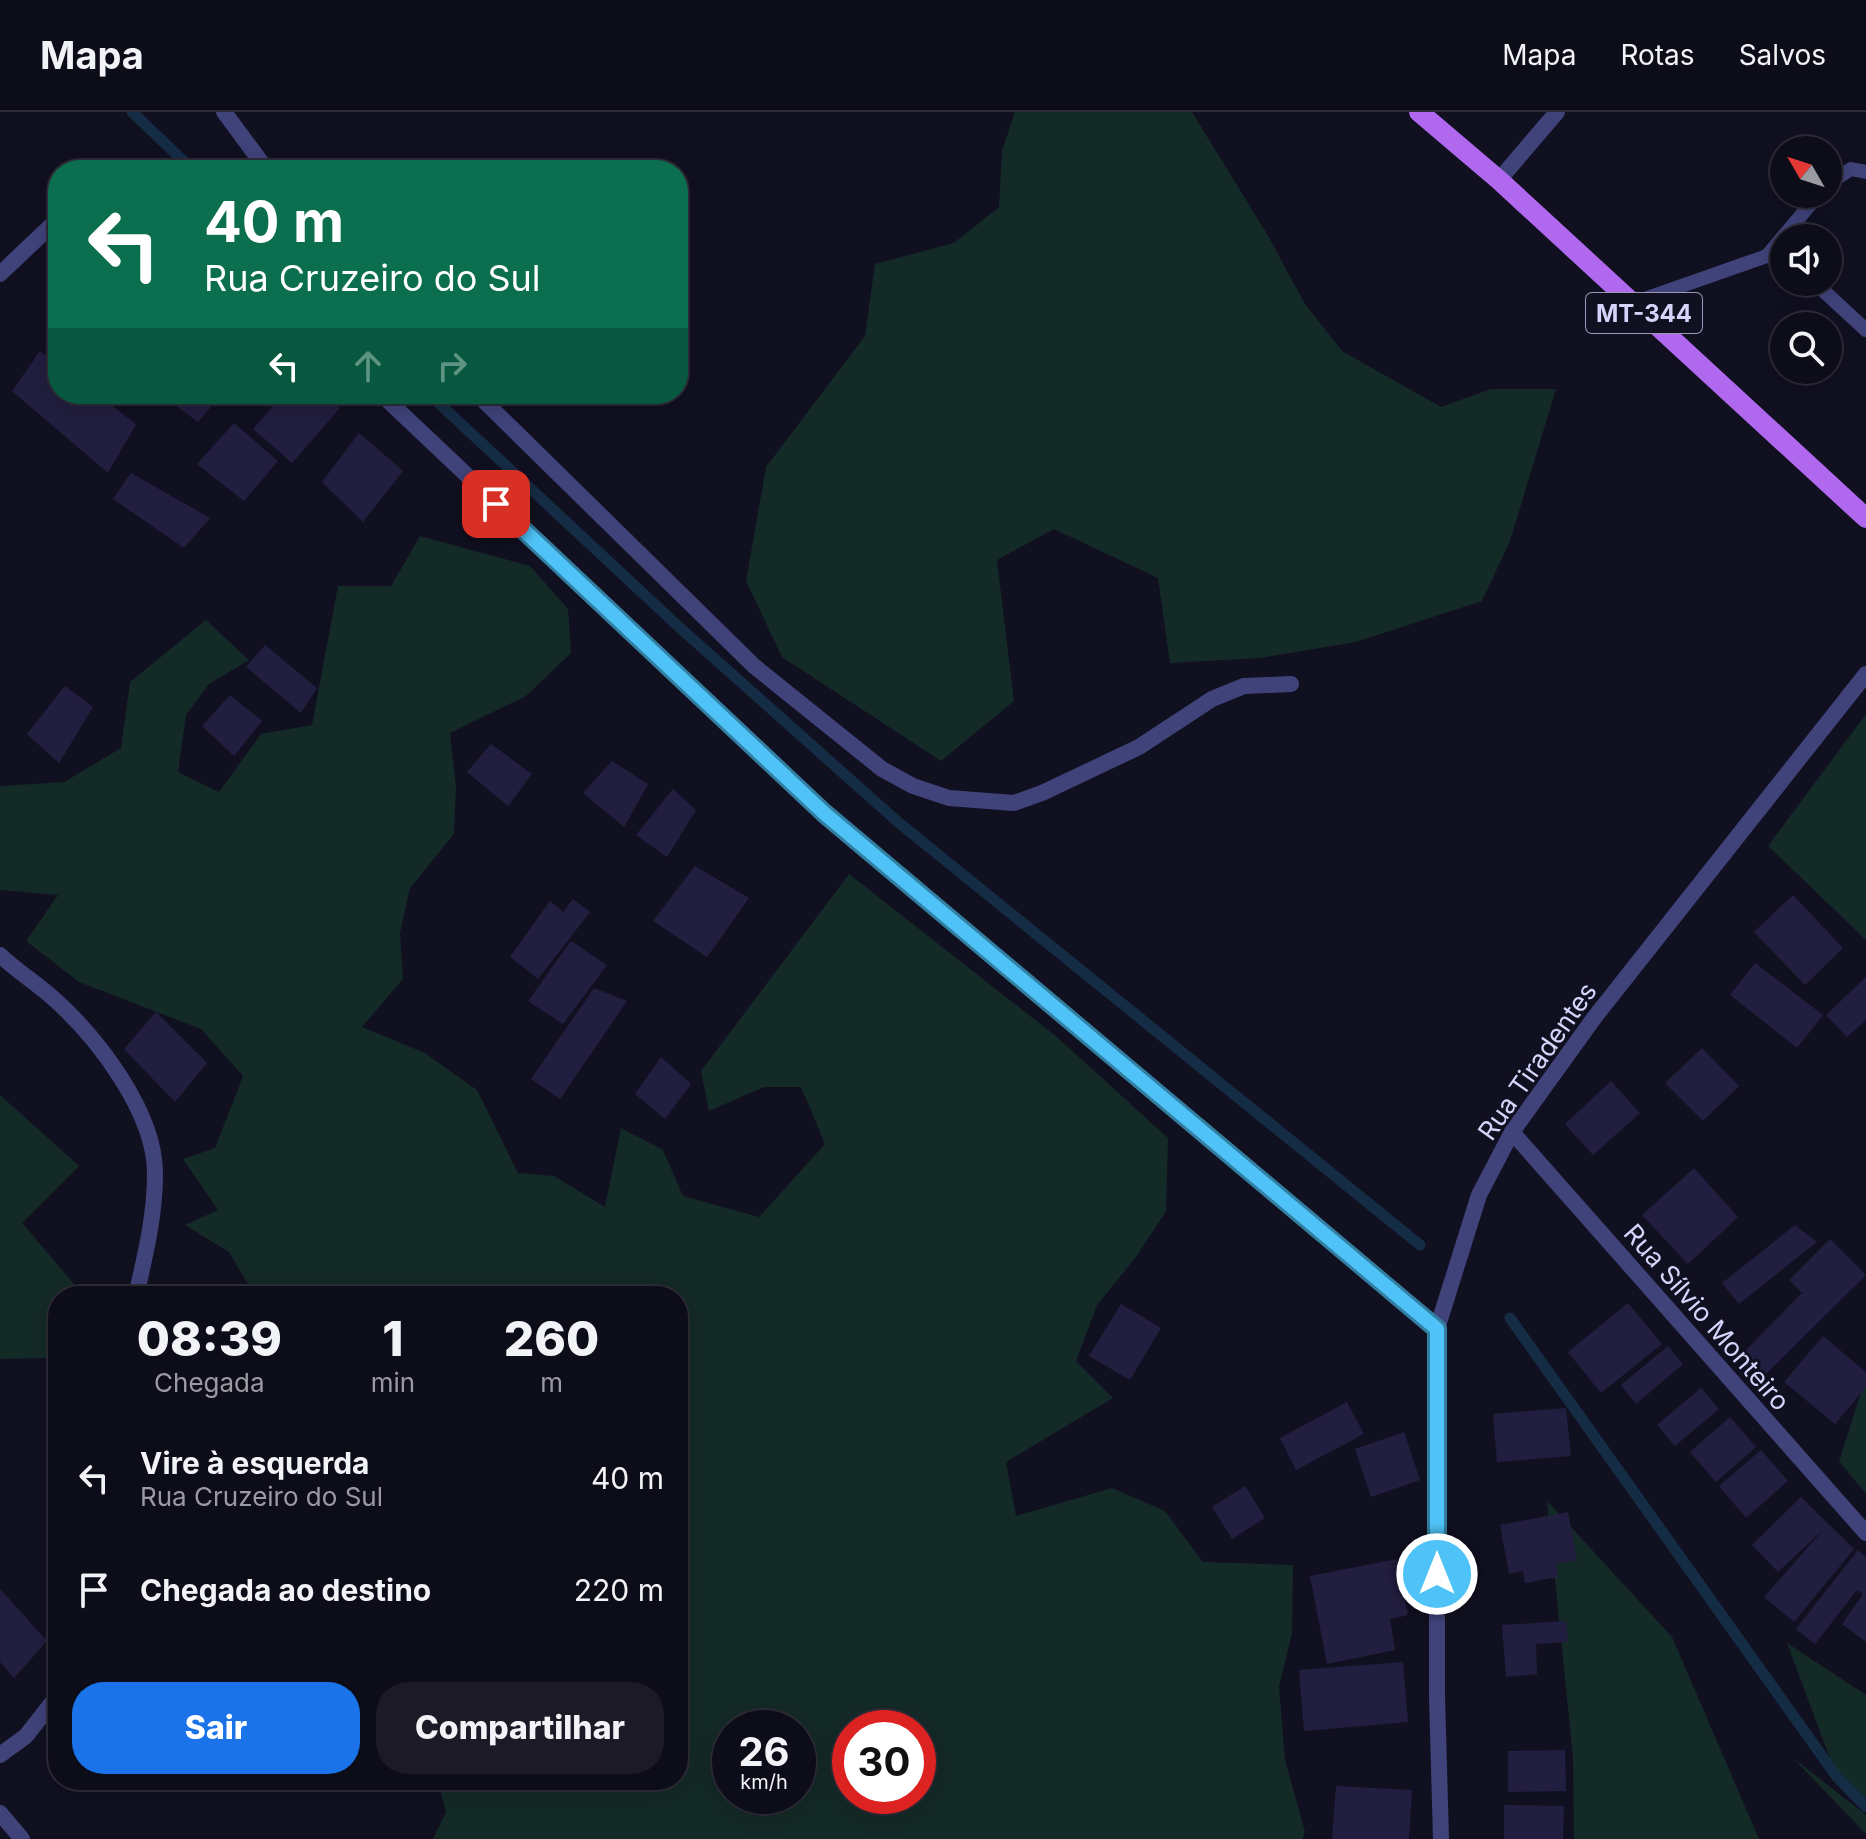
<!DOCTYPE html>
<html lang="pt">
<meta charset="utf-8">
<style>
:root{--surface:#0d0c19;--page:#1b1a26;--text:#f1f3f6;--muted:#9a9ba2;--line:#2d2c38;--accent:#1a73e8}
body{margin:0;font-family:Inter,sans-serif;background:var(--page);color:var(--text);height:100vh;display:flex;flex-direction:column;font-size:30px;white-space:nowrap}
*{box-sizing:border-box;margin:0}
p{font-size:26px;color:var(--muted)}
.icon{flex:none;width:44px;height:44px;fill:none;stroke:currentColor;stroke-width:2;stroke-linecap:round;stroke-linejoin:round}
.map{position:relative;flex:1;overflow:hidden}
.side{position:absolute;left:48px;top:1174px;width:640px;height:504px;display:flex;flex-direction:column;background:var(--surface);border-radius:32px;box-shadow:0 4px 20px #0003,0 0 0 2px var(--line)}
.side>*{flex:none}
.banner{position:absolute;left:48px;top:48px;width:640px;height:244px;border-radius:32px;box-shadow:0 4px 20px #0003,0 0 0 2px var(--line);background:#0b6e4f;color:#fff;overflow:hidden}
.needle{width:52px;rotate:309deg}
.buttons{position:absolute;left:1770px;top:24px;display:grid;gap:16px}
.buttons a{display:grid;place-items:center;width:72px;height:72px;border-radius:50%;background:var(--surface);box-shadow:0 4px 20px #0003,0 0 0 2px var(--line);font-size:40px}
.speed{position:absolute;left:712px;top:1598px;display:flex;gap:16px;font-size:40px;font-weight:700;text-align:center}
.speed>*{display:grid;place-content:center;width:104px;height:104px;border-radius:50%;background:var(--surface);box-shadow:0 4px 20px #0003,0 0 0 2px var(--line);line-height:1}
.speed small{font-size:20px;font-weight:400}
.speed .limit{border:12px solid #d22;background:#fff;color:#111}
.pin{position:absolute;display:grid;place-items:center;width:68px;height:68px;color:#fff;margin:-34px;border-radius:16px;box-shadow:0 4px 12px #0006}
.me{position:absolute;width:88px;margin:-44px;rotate:0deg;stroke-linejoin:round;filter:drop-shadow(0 0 6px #0008)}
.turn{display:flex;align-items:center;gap:28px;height:168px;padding:0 24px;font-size:36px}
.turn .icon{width:104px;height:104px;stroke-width:2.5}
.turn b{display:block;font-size:56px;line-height:68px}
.lanes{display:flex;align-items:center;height:76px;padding:0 24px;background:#0003;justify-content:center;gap:40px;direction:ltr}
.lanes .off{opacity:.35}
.eta{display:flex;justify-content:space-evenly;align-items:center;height:136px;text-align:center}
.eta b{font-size:48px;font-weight:800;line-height:56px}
.button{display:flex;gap:16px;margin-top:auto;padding:16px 24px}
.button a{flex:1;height:92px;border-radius:32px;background:var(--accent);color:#fff;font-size:32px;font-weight:800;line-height:92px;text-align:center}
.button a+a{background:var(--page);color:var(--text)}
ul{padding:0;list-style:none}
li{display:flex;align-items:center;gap:24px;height:112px;padding:0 24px}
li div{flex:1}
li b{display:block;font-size:30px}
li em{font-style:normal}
header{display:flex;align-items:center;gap:48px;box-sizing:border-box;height:112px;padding:0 40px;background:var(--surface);border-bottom:2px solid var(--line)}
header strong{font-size:38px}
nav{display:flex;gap:44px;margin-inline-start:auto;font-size:28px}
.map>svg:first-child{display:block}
.green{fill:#142a27;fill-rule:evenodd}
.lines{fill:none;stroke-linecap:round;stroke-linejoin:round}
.stream{stroke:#152c45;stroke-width:11}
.building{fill:#221e3f}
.lane{stroke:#40437a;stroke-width:14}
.street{stroke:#40437a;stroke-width:16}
.primary{stroke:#b068ee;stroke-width:20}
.route-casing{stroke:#337fa1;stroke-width:20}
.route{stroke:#4fc3f7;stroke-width:14}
.labels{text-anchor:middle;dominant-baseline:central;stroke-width:6;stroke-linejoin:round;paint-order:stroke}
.shield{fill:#111021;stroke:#9b99b9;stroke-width:2}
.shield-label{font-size:24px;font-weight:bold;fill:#d6d4fa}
.street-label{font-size:26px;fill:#d6d4fa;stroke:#111021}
</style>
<header>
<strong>Mapa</strong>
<nav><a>Mapa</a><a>Rotas</a><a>Salvos</a></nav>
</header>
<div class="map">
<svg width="1866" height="1727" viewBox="0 0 1866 1727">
<rect width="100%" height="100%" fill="#111021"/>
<g class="green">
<polygon points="1015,0 1192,0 1267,122 1305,192 1342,239 1441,295 1491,277 1556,277 1510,429 1482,489 1356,530 1260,546 1170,551 1158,466 1054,417 997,448 1014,589 941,649 782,545 746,469 766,355 865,224 875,152 954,131 999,95 1002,39"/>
<path d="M 420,424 L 530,454 L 568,497 L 571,541 L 526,584 L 450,621 L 456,674 L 454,722 L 410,776 L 400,821 L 403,867 L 362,915 L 425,941 L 477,978 L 518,1061 L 554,1064 L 605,1095 L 621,1016 L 663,1038 L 683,1084 L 759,1105 L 825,1032 L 801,975 L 764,975 L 709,999 L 701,959 L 849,762 L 1057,925 L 1168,1026 L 1166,1099 L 1136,1145 L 1097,1193 L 1076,1249 L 1113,1286 L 1006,1350 L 1016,1404 L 1112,1376 L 1165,1399 L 1203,1450 L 1293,1453 L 1292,1521 L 1279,1575 L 1285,1648 L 1305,1720 L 1302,1727 L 433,1727 L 446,1700 L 437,1668 L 678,1668 L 678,1184 L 255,1184 L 229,1140 L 185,1113 L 218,1098 L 183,1047 L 215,1036 L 243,964 L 201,917 L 79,870 L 26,829 L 58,783 L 0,778 L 0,674 L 64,670 L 121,636 L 130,570 L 206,508 L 249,548 L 209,572 L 186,603 L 178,660 L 219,680 L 261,622 L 312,613 L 338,474 L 391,474 ZM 798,1616 L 798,1684 L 730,1684 L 730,1616 ZM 918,1616 L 918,1684 L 850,1684 L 850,1616 Z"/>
<polygon points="1866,602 1866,828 1768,734"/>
<polygon points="0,983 79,1054 22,1111 76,1174 80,1184 58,1184 58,1243 52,1246 0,1247"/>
<polygon points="1866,1265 1866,1382 1839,1349"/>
<polygon points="1547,1389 1672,1525 1759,1727 1574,1727 1573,1645"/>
<polygon points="1787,1531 1866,1583 1866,1689 1837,1665"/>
<polygon points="1792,1645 1866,1703 1866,1722"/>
</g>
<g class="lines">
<g class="stream">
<polyline points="132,0 193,58"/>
<polyline points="429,282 679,515 898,710 1420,1133"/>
<polyline points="1510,1206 1837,1665 1866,1695"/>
</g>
</g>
<g class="building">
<polygon points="40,239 58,252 58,282 97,282 136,312 108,361 12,279"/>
<polygon points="160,282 222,282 198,310"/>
<polygon points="283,282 321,282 340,296 292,351 253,317"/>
<polygon points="234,311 278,349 244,389 197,352"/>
<polygon points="359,321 403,359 363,410 322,370"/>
<polygon points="131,361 210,406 184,436 113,387"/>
<polygon points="265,533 317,576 301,601 246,555"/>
<polygon points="65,574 93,595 59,651 27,622"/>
<polygon points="230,583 262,609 234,644 202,614"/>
<polygon points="491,632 532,662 508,694 467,660"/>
<polygon points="612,649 648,672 624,715 583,681"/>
<polygon points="673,677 696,698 667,745 636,723"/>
<polygon points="695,754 749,786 707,845 653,809"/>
<polygon points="1793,783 1843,836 1805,873 1754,820"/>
<polygon points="573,787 590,800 538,867 510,845 550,789 563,800"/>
<polygon points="571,829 607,853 563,912 528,889"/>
<polygon points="1755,851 1823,903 1797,936 1730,883"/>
<polygon points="1866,865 1866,908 1847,925 1826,903"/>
<polygon points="594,876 627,889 560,987 531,967"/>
<polygon points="156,900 207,951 175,990 124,937"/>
<polygon points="1702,936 1739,974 1703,1009 1665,971"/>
<polygon points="661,945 691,972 665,1007 635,982"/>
<polygon points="1611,969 1640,1001 1593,1043 1565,1012"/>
<polygon points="1694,1056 1738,1105 1688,1152 1642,1103"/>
<polygon points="1795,1113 1817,1130 1739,1192 1722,1171"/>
<polygon points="1830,1127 1866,1163 1764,1264 1742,1242 1802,1181 1789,1168"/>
<polygon points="1628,1191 1662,1232 1601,1281 1568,1240"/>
<polygon points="1121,1192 1161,1216 1130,1268 1089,1244"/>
<polygon points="1823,1224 1866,1260 1866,1275 1835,1312 1784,1270"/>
<polygon points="1668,1234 1683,1252 1636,1292 1621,1273"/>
<polygon points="1701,1276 1719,1297 1675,1334 1657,1313"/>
<polygon points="1347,1290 1364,1322 1296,1358 1280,1326"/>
<polygon points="1566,1296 1571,1344 1497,1350 1493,1302"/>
<polygon points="1730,1305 1756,1335 1716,1370 1690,1340"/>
<polygon points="1404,1320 1420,1368 1371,1385 1355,1337"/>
<polygon points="1761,1338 1788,1369 1746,1406 1719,1374"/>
<polygon points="1245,1374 1265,1406 1232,1427 1212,1395"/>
<polygon points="1801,1385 1854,1437 1794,1510 1764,1485 1824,1417 1778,1460 1752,1433"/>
<polygon points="1568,1400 1577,1448 1556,1452 1558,1465 1525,1471 1523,1459 1509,1462 1500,1413"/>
<polygon points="1858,1438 1866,1445 1866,1530 1842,1512 1863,1482 1857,1478 1815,1532 1796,1517"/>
<polygon points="1397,1447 1408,1503 1390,1507 1395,1538 1327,1552 1310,1464"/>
<polygon points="0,1477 47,1529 14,1566 0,1550"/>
<polygon points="1566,1509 1568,1530 1536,1532 1537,1562 1506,1565 1502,1513"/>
<polygon points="1403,1550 1408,1610 1304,1619 1299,1558"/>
<polygon points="1565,1638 1566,1679 1508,1680 1508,1639"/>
<polygon points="1336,1674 1412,1678 1409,1727 1332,1727"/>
<polygon points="1504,1693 1564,1694 1563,1727 1504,1727"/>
</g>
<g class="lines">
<g class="lane">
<polyline points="1828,72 1851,57 1866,60"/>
<polyline points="1767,144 1819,82"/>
<polyline points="1814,170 1866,218"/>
<polyline points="1633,191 1767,144 1784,146"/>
</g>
<g class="street">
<polyline points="224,0 267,58"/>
<polyline points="1499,68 1557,0"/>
<polyline points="0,162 58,107"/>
<polyline points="381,282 824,701 1437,1217"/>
<polyline points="477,282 754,554 882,657 913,674 949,686 1014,691 1042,681 1139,635 1212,587 1244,574 1291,572"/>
<path d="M 0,843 C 17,859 36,871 53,886 C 97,925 156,1001 155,1063 C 155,1104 145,1144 136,1184"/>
<polyline points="1512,1020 1866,1421"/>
<polyline points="0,1643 26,1624 58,1583"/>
<polyline points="0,1701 22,1727"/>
<polyline points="1441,1727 1437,1584 1437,1217 1479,1083 1512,1020 1594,906 1866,562"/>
</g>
<polyline class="primary" points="1419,0 1499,68 1866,406"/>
</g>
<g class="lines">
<g class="route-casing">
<polyline id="route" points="496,392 824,701 1437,1217 1437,1462"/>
</g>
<use href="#route" class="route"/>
</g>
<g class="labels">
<rect class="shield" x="1586" y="181" width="116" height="40" rx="6"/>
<g class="shield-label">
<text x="1644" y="201">MT-344</text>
</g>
<g class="street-label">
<text transform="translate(1537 949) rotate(-55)">Rua Tiradentes</text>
<text transform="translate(1707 1205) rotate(49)">Rua Sílvio Monteiro</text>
</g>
</g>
</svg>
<div class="buttons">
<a><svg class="needle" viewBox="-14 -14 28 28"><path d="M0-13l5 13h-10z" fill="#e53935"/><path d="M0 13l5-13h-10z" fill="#9a9ba2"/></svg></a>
<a><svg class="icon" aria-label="sound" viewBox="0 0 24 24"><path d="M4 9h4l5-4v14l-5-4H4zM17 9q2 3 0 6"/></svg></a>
<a><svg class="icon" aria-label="search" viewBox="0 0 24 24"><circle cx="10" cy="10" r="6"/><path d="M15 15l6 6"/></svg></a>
</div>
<div class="speed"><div>26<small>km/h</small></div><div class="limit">30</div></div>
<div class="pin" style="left:496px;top:392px;background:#d93025"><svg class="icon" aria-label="arrive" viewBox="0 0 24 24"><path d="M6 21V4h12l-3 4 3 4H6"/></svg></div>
<svg class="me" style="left:1437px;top:1462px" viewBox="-20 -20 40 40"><circle r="17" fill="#4fc3f7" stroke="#fff" stroke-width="3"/><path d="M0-11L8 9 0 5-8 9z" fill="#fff"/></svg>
<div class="banner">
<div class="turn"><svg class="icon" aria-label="left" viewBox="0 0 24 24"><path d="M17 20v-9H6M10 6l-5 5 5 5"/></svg><div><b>40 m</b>Rua Cruzeiro do Sul</div></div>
<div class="lanes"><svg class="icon" aria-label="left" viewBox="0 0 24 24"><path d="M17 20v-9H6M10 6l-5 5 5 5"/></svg><svg class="icon off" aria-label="ahead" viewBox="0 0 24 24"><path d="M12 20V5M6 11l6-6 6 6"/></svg><svg class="icon off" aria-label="right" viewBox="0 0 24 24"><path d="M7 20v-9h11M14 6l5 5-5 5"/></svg></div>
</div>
<section class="side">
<div class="eta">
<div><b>08:39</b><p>Chegada</p></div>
<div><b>1</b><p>min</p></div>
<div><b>260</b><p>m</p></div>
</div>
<ul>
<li><svg class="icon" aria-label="left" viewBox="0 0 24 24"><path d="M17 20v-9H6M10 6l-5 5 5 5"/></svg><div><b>Vire à esquerda</b><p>Rua Cruzeiro do Sul</p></div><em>40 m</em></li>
<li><svg class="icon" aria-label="arrive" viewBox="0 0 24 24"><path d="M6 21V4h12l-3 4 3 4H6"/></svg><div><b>Chegada ao destino</b></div><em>220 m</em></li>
</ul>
<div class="button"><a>Sair</a><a>Compartilhar</a></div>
</section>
</div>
